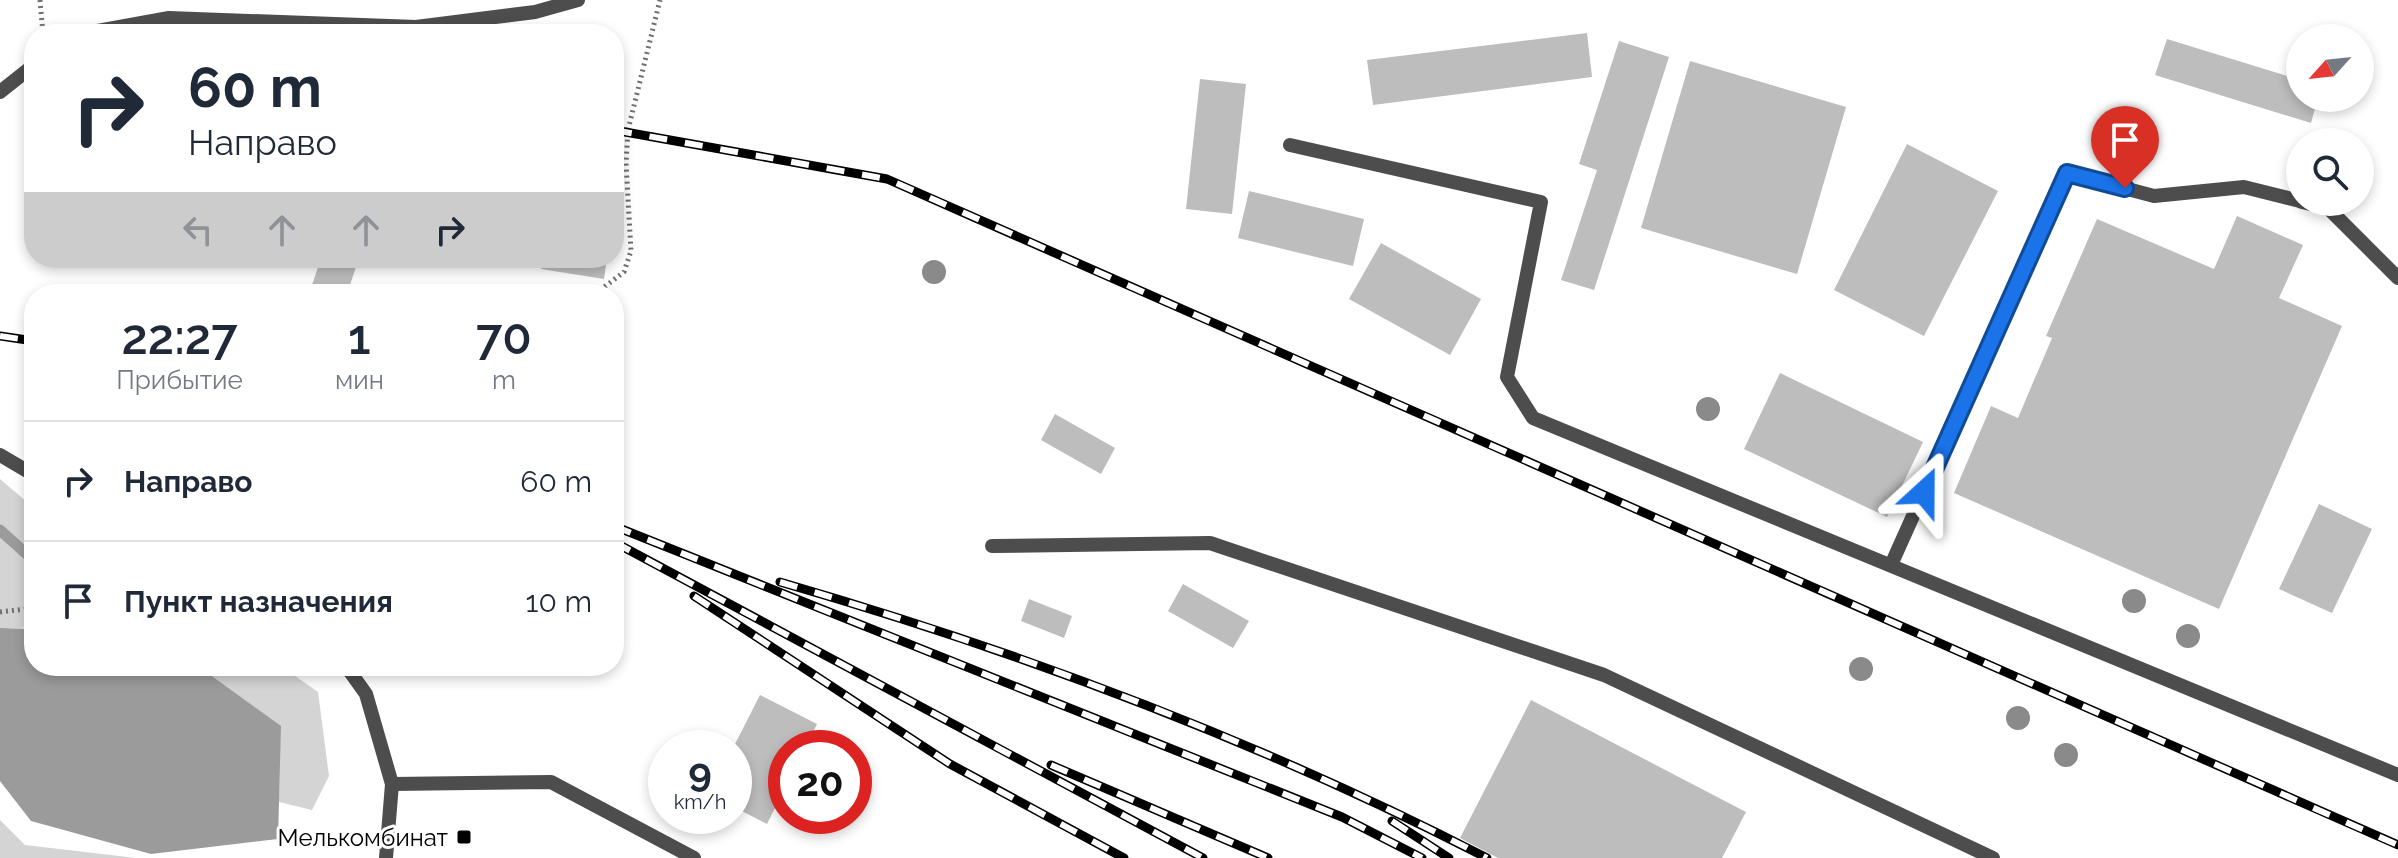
<!DOCTYPE html>
<html lang="ru">
<meta charset="utf-8">
<style>
:root{--surface:#fff;--page:#f6f6f7;--text:#1f2937;--muted:#747a83;--line:#e0e1e3}
body{margin:0;font-family:Raleway,sans-serif;background:var(--page);color:var(--text);height:100vh;display:flex;flex-direction:column;font-size:30px;white-space:nowrap}
*{box-sizing:border-box;margin:0}
p{font-size:26px;color:var(--muted)}
.icon{flex:none;width:44px;height:44px;fill:none;stroke:currentColor;stroke-width:2;stroke-linecap:round;stroke-linejoin:round}
.map{position:relative;flex:1;overflow:hidden}
.drawer{position:absolute;left:24px;top:284px;width:600px;height:392px;display:flex;flex-direction:column;background:var(--surface);border-radius:32px;box-shadow:0 4px 12px #0003}
.drawer>*{flex:none}
.hud{position:absolute;left:24px;top:24px;width:600px;height:244px;border-radius:32px;box-shadow:0 4px 12px #0003;background:#fff;color:var(--text);overflow:hidden}
.needle{width:52px;rotate:243deg}
.tools{position:absolute;left:2286px;top:24px;display:grid;gap:16px}
.tools a{display:grid;place-items:center;width:88px;height:88px;border-radius:50%;background:var(--surface);box-shadow:0 4px 12px #0003;font-size:40px}
.speed{position:absolute;left:648px;top:730px;display:flex;gap:16px;font-size:40px;font-weight:700;text-align:center}
.speed>*{display:grid;place-content:center;width:104px;height:104px;border-radius:50%;background:var(--surface);box-shadow:0 4px 12px #0003;line-height:1}
.speed small{font-size:20px;font-weight:400}
.speed .limit{border:12px solid #d22;background:#fff;color:#111}
.pin{position:absolute;display:grid;place-items:center;width:68px;height:68px;color:#fff;margin:-82px -34px;border-radius:50% 50% 50% 0;rotate:-45deg;box-shadow:0 0 8px #0007}
.pin .icon{rotate:45deg}
.me{position:absolute;width:88px;margin:-44px;rotate:24deg;stroke-linejoin:round;filter:drop-shadow(0 0 6px #0008)}
.turn{display:flex;align-items:center;gap:28px;height:168px;padding:0 32px;font-size:36px}
.turn .icon{width:104px;height:104px;stroke-width:2.5}
.turn b{display:block;font-size:56px;line-height:68px}
.lanes{display:flex;align-items:center;height:76px;padding:0 32px;background:#0003;justify-content:center;gap:40px;direction:ltr}
.lanes .off{opacity:.35}
.eta{display:flex;justify-content:space-evenly;align-items:center;height:136px;text-align:center}
.eta b{font-size:48px;font-weight:600;line-height:56px}
ul{padding:0;list-style:none}
li{display:flex;align-items:center;gap:24px;height:120px;padding:0 32px;border-top:2px solid var(--line)}
li div{flex:1}
li b{display:block;font-size:30px}
li em{font-style:normal}
.map>svg:first-child{display:block}
.green{fill:#d4d4d4}
.water{fill:#9b9b9b}
.lines{fill:none;stroke-linecap:round;stroke-linejoin:round}
.stream{stroke:#9b9b9b;stroke-width:11}
.building{fill:#bdbdbd}
.path{stroke:#6f6f6f;stroke-width:5;stroke-dasharray:2 4;stroke-linecap:butt}
.minor{stroke:#4d4d4d;stroke-width:14}
.rail-casing{stroke:#000;stroke-width:9}
.rail{stroke:#fff;stroke-width:6;stroke-dasharray:18;stroke-linecap:butt}
.tree{fill:#8a8a8a}
.route-casing{stroke:#114b97;stroke-width:20}
.route{stroke:#1a73e8;stroke-width:14}
.poi-dot{fill:#000;stroke:#fff;stroke-width:3}
.labels{text-anchor:middle;dominant-baseline:central;stroke-width:6;stroke-linejoin:round;paint-order:stroke}
.poi-label{font-size:24px;fill:#000;stroke:#fff;text-anchor:end}
</style>
<div class="map">
<svg width="2398" height="858" viewBox="0 0 2398 858">
<rect width="100%" height="100%" fill="#fff"/>
<g class="green">
<polygon points="0,479 34,508 34,612 23,628 0,628"/>
<polygon points="198,666 281,666 318,692 329,776 312,810 279,802 280,726"/>
<polygon points="0,820 25,845 136,858 0,858"/>
</g>
<polygon class="water" points="0,628 34,629 34,666 198,666 281,726 278,839 151,854 31,821 0,781"/>
<g class="lines">
<polyline class="stream" points="0,530 30,557 34,567"/>
</g>
<g class="building">
<polygon points="1587,33 1592,77 1373,105 1367,60"/>
<polygon points="2167,39 2300,80 2300,98 2318,98 2311,123 2155,75"/>
<polygon points="1619,41 1669,57 1594,290 1561,280 1597,170 1579,164"/>
<polygon points="1690,61 1846,107 1797,274 1641,228"/>
<polygon points="1200,79 1246,84 1232,214 1186,209"/>
<polygon points="1907,144 1998,191 1924,336 1834,290"/>
<polygon points="1249,191 1364,219 1353,266 1238,238"/>
<polygon points="2237,216 2303,245 2279,298 2342,326 2219,609 1954,493 1991,406 2018,418 2052,338 2046,336 2097,219 2214,269"/>
<polygon points="1381,243 1481,299 1450,355 1349,299"/>
<polygon points="321,258 359,258 347,294 309,294"/>
<polygon points="543,258 607,258 604,279 541,269"/>
<polygon points="1780,373 1923,442 1887,517 1744,449"/>
<polygon points="1055,414 1115,448 1101,474 1041,440"/>
<polygon points="2319,504 2372,529 2332,613 2279,589"/>
<polygon points="1183,584 1249,621 1233,648 1168,611"/>
<polygon points="1029,599 1072,616 1064,638 1021,621"/>
<polygon points="760,695 817,724 805,748 786,748 786,786 767,824 734,807 733,748"/>
<polygon points="1531,700 1746,812 1722,858 1498,858 1460,838"/>
</g>
<g class="lines">
<g class="path">
<polyline points="40,0 43,34"/>
<polyline points="595,294 624,272 631,251 626,163 628,130 660,0"/>
<polyline points="0,612 34,608"/>
<polyline points="256,666 268,666"/>
</g>
<g class="minor">
<polyline points="81,34 169,18 416,27 535,12 578,0"/>
<polyline points="0,92 34,65"/>
<polyline points="1290,145 1541,202 1507,377 1533,418 2398,775"/>
<polyline points="2302,202 2328,208 2398,278"/>
<polyline points="0,455 34,475"/>
<polyline points="992,546 1210,543 1604,675 1993,858"/>
<polyline points="1891,565 2067,173 2154,196 2244,187 2300,201"/>
<polyline points="346,666 366,694 392,784 386,858"/>
<polyline points="392,784 551,782 694,858"/>
</g>
<g class="rail-casing">
<g id="rail">
<polyline points="614,130 887,179 2398,845"/>
<polyline points="0,336 34,341"/>
<polyline points="614,526 1342,817 1422,858"/>
<polyline points="614,542 1203,858"/>
<path d="M 780,582 C 1022,652 1262,742 1487,858"/>
<polyline points="694,596 950,764 1124,858"/>
<polyline points="1051,765 1268,858"/>
<polyline points="1392,821 1449,858"/>
</g>
</g>
<use href="#rail" class="rail"/>
</g>
<g class="tree">
<circle cx="934" cy="272" r="12"/>
<circle cx="1708" cy="409" r="12"/>
<circle cx="2134" cy="601" r="12"/>
<circle cx="2188" cy="636" r="12"/>
<circle cx="1861" cy="669" r="12"/>
<circle cx="2018" cy="718" r="12"/>
<circle cx="2066" cy="755" r="12"/>
</g>
<g class="lines">
<g class="route-casing">
<polyline id="route" points="1924,492 2067,173 2125,188"/>
</g>
<use href="#route" class="route"/>
</g>
<rect class="poi-dot" x="456" y="829" width="16" height="16" rx="4"/>
<g class="labels">
<g class="poi-label">
<text x="448" y="837">Мелькомбинат</text>
</g>
</g>
</svg>
<div class="tools">
<a><svg class="needle" viewBox="-14 -14 28 28"><path d="M0-13l5 13h-10z" fill="#e53935"/><path d="M0 13l5-13h-10z" fill="#747a83"/></svg></a>
<a><svg class="icon" aria-label="search" viewBox="0 0 24 24"><circle cx="10" cy="10" r="6"/><path d="M15 15l6 6"/></svg></a>
</div>
<div class="speed"><div>9<small>km/h</small></div><div class="limit">20</div></div>
<div class="pin" style="left:2125px;top:188px;background:#d93025"><svg class="icon" aria-label="arrive" viewBox="0 0 24 24"><path d="M6 21V4h12l-3 4 3 4H6"/></svg></div>
<svg class="me" style="left:1924px;top:492px" viewBox="-20 -20 40 40"><path d="M0-17L14 15 0 8-14 15z" fill="#1a73e8" stroke="#fff" stroke-width="4"/></svg>
<div class="hud">
<div class="turn"><svg class="icon" aria-label="right" viewBox="0 0 24 24"><path d="M7 20v-9h11M14 6l5 5-5 5"/></svg><div><b>60 m</b>Направо</div></div>
<div class="lanes"><svg class="icon off" aria-label="left" viewBox="0 0 24 24"><path d="M17 20v-9H6M10 6l-5 5 5 5"/></svg><svg class="icon off" aria-label="ahead" viewBox="0 0 24 24"><path d="M12 20V5M6 11l6-6 6 6"/></svg><svg class="icon off" aria-label="ahead" viewBox="0 0 24 24"><path d="M12 20V5M6 11l6-6 6 6"/></svg><svg class="icon" aria-label="right" viewBox="0 0 24 24"><path d="M7 20v-9h11M14 6l5 5-5 5"/></svg></div>
</div>
<section class="drawer">
<div class="eta">
<div><b>22:27</b><p>Прибытие</p></div>
<div><b>1</b><p>мин</p></div>
<div><b>70</b><p>m</p></div>
</div>
<ul>
<li><svg class="icon" aria-label="right" viewBox="0 0 24 24"><path d="M7 20v-9h11M14 6l5 5-5 5"/></svg><div><b>Направо</b></div><em>60 m</em></li>
<li><svg class="icon" aria-label="arrive" viewBox="0 0 24 24"><path d="M6 21V4h12l-3 4 3 4H6"/></svg><div><b>Пункт назначения</b></div><em>10 m</em></li>
</ul>
</section>
</div>
